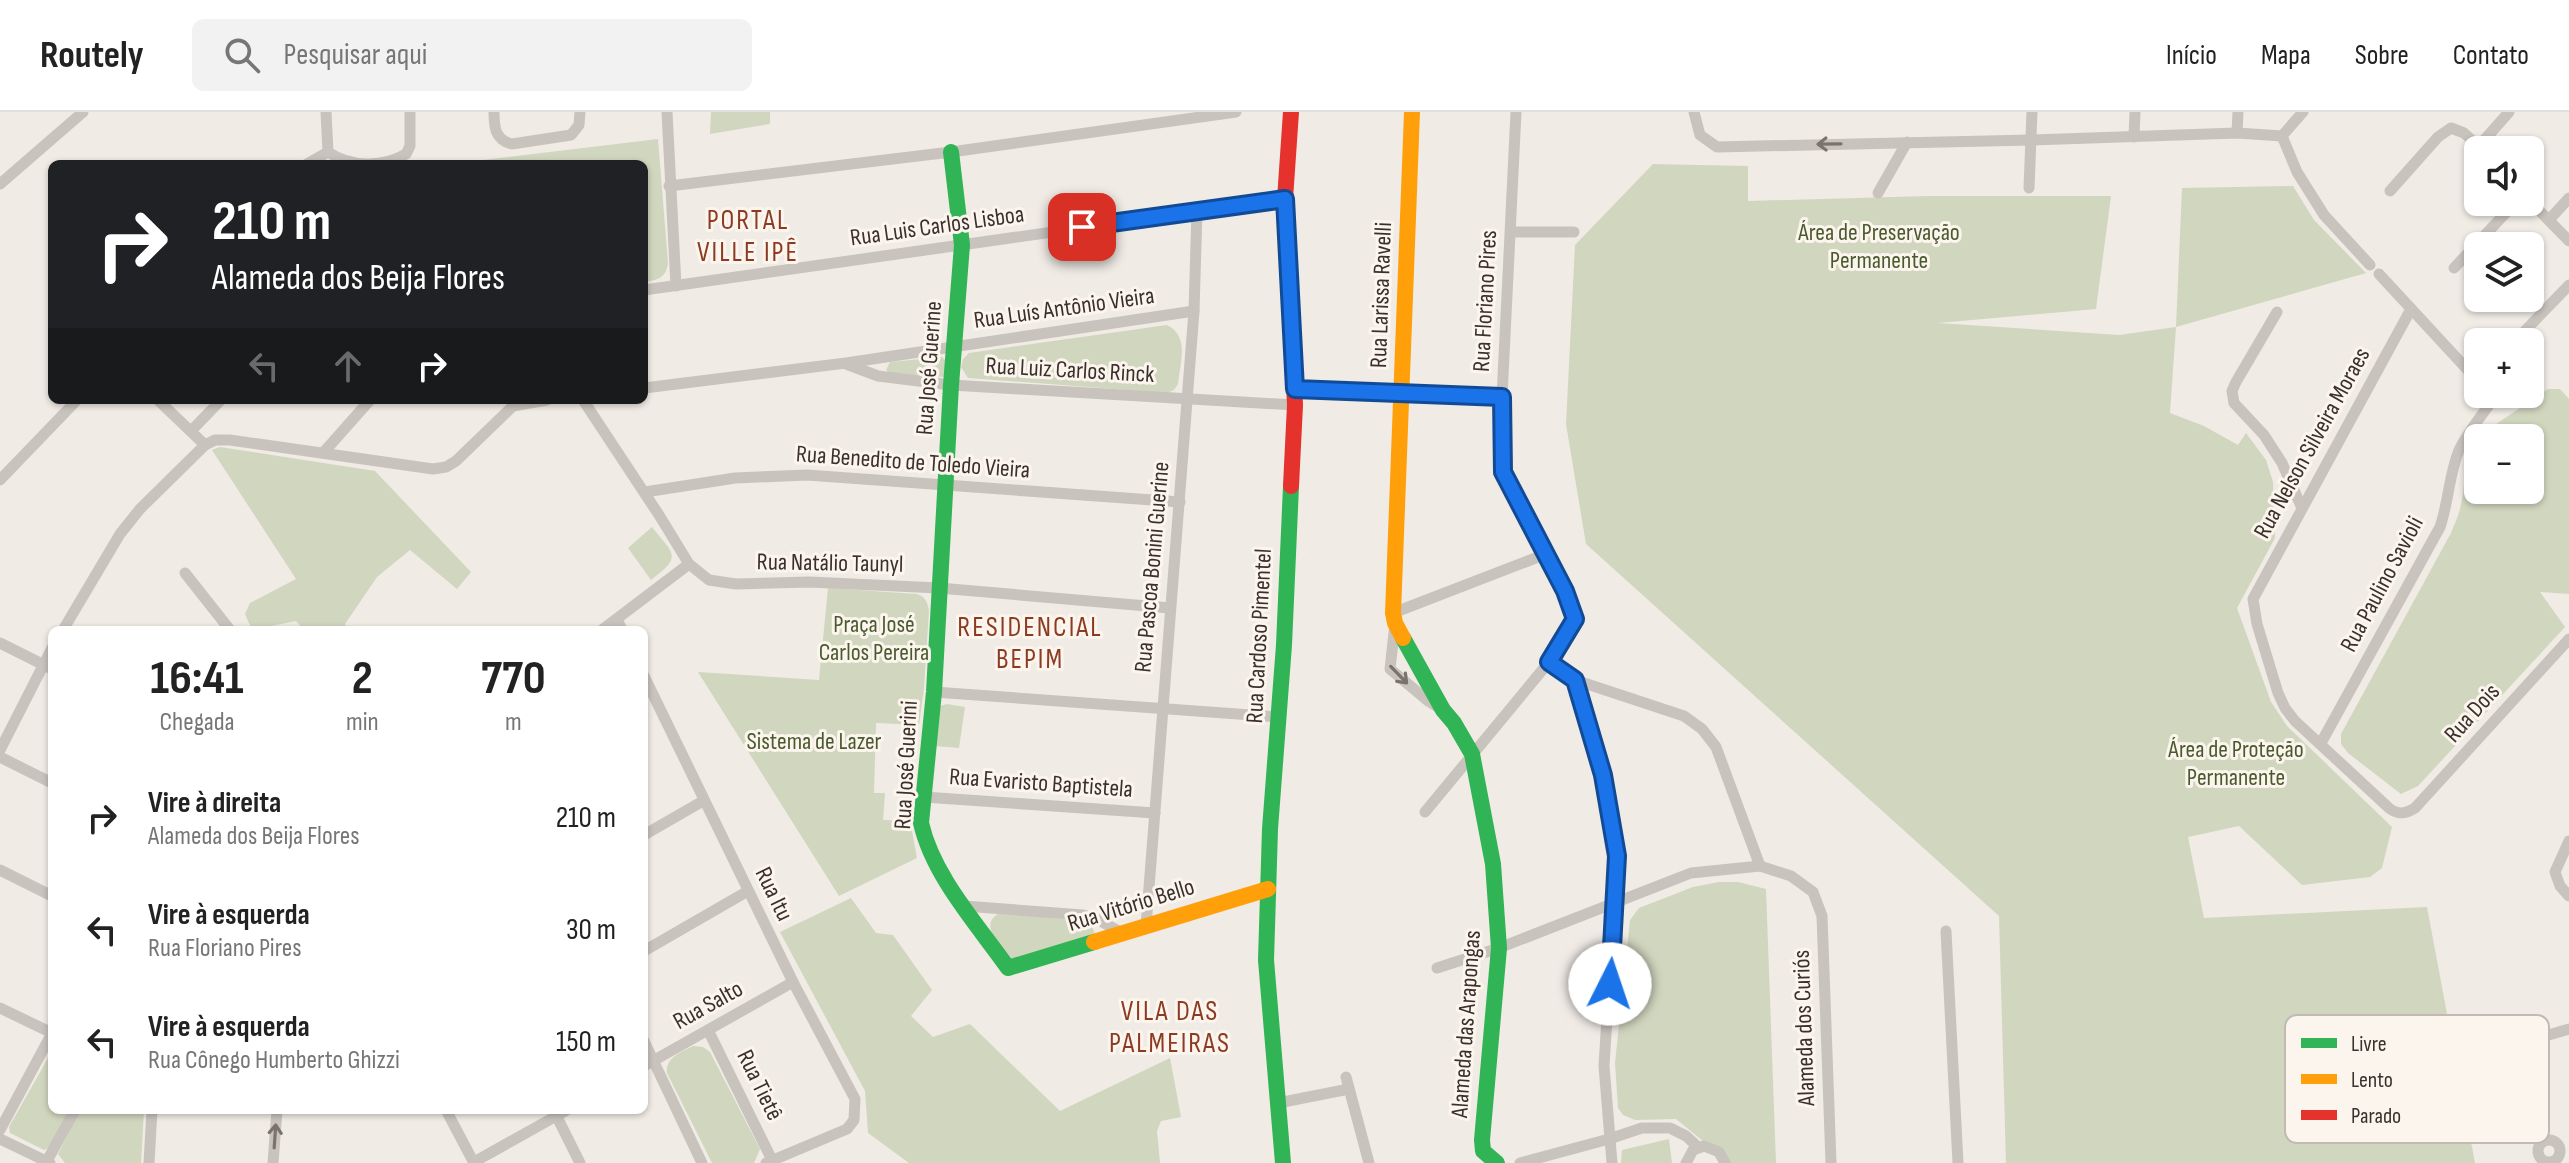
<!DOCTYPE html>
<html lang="pt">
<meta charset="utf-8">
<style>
:root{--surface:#fff;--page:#f2f2f2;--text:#222;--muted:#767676;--line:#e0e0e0}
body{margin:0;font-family:"Sofia Sans Condensed",sans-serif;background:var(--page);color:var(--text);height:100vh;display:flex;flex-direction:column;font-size:30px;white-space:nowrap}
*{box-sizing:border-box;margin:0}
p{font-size:26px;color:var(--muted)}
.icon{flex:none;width:44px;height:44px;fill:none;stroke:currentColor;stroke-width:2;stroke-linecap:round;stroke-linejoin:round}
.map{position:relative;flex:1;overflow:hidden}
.details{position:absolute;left:48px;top:514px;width:600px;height:488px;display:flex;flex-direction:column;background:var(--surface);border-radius:12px;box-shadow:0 2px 6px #0004}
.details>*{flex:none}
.hud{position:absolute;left:48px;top:48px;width:600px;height:244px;border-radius:12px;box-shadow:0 2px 6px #0004;background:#202124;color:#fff;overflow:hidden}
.tools{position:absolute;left:2464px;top:24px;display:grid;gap:16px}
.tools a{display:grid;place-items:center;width:80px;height:80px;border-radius:12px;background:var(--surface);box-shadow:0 2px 6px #0004;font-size:40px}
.pin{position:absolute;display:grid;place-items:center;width:68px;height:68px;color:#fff;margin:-34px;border-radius:16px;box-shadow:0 4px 12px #0006}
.me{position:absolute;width:88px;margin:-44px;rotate:4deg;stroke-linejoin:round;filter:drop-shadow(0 0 6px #0008)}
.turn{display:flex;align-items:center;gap:28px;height:168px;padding:0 32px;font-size:36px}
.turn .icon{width:104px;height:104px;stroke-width:2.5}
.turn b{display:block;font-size:56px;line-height:68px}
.lanes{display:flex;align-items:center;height:76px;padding:0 32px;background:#0003;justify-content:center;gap:40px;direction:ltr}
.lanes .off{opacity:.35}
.eta{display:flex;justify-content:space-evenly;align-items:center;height:136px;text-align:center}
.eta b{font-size:48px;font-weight:700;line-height:56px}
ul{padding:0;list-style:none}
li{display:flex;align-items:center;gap:24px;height:112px;padding:0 32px}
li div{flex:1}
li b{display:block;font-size:30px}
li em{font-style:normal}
header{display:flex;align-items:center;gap:48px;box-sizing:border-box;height:112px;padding:0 40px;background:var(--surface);border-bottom:2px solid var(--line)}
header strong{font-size:38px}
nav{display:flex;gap:44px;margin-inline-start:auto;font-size:28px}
.search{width:560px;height:72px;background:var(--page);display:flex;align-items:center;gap:20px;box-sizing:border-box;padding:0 28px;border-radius:12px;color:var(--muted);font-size:30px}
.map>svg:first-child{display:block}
.green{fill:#d1d6bf}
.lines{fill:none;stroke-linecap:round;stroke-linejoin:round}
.street{stroke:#c9c3be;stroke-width:11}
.fast{stroke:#30b455;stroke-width:16}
.slow{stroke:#ff9f0a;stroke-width:16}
.jam{stroke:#e5322d;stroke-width:16}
.oneway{stroke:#7b726d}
.route-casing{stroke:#114b97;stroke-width:20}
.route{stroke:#1a73e8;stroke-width:14}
.labels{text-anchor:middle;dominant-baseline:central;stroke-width:6;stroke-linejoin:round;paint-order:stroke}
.street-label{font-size:24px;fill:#3b302b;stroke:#fbf5ee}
.park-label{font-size:24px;fill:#4a5a2e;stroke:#fbf5ee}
.quarter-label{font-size:28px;letter-spacing:2px;fill:#8c3b22;stroke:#fbf5ee}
.key{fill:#fbf5ee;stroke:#c1bab4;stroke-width:2}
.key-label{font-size:22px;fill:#3b302b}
</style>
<header>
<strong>Routely</strong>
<div class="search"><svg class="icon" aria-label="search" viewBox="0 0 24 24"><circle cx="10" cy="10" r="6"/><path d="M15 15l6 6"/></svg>Pesquisar aqui</div>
<nav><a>Início</a><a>Mapa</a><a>Sobre</a><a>Contato</a></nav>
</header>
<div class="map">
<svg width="2569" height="1051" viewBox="0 0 2569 1051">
<rect width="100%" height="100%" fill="#f0ebe5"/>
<g class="green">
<polygon points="711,0 770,0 770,12 710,22"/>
<path d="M 658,27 L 668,151 C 666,166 658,168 644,170 L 644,52 L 450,52 Z"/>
<polygon points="1653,52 1748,54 1748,89 1928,84 2111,84 2096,197 1938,211 2119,223 2176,215 2182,76 2293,74 2314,108 2366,161 2176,215 2170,301 2204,314 2238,333 2246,321 2266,348 2273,370 2275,426 2237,496 2271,590 2287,614 2392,715 2382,756 2370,765 2302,773 2239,714 2188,725 2204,806 2427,795 2475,1051 2006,1051 1999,804 1586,432 1566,312 1575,133"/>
<path d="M 1167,213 C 1190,224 1180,251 1178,272 L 1174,278 L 1167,281 L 968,266 L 961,255 L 963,247 L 969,241 Z"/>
<polygon points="942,245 947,250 946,263 943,265 890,262 886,258 890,250"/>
<path d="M 2548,277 L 2560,277 L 2569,287 L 2569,482 L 2540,480 L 2565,515 L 2418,674 L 2401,682 L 2348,641 L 2341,632 L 2341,622 L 2451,421 C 2454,413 2458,405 2460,397 C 2467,372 2461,352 2478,329 L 2478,378 L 2530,378 L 2530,326 L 2480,326 L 2486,319 Z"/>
<polygon points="220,335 375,359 471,460 457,477 410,438 377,465 345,512 347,518 304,518 296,509 252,518 245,502 250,491 296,467 212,338"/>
<path d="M 652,415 C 674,443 683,444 651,468 L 628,436 Z"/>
<path d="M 828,476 L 917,482 C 925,485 927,489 929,498 L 924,576 L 919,613 L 876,611 L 874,681 L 885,681 L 883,708 L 910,709 L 917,746 L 839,784 L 698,560 L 819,568 Z"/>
<polygon points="947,592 965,595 959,636 935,634 940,594"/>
<polygon points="1719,770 1738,770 1766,777 1776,1051 1730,1051 1676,1007 1635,1008 1623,1003 1618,996 1615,951 1630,808 1639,796 1693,775"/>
<polygon points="851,786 876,821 893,823 932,878 911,904 933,925 970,912 1060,999 1170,946 1181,1005 1161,1009 1157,1019 1160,1051 909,1051 868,1021 865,979 780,820"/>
<path d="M 1000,801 L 1085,809 L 1091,812 L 1095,822 L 1010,849 C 1001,835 977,812 1000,801 Z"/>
<path d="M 693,934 L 703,935 L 710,940 L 760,1037 L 754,1051 L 712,1051 L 667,961 C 665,946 681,940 693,934 Z"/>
<polygon points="52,939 52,998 69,998 49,1036 44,1038 10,1021 9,1015"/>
<polygon points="80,998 144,998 141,1051 65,1051 58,1042"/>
<polygon points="1669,1027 1672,1051 1621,1051 1622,1038"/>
</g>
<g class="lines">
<g class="street">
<path d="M 326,0 L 328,40 C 350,55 382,56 406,42 L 410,34 L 410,0"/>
<path d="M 494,0 C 494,15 495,28 512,32 L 571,23 L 579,13 L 580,0"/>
<polyline points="667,0 676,174"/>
<polyline points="1694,0 1700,23 1717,35 2031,28 2237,21 2282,24"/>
<polyline points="2237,21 2238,0"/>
<polyline points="2282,24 2297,60 2324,103 2370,153"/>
<polyline points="2282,24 2303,0"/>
<polyline points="2134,25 2135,0"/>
<polyline points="2479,34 2509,0"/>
<polyline points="307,52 328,40"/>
<polyline points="0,72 83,0"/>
<polyline points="669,74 951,40 1236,0"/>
<polyline points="2029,76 2032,0"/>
<polyline points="2390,79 2438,25 2451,16 2464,21 2483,38"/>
<polyline points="1878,81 1907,30"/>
<polyline points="2530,89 2569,129"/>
<polyline points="2549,108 2569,86"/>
<polyline points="1512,120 1574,120"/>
<polyline points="2454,156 2516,90"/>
<polyline points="2379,162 2478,269"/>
<polyline points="644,178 1285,87"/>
<path d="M 2411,197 L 2253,487 L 2257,512 L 2278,581 L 2285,596 L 2295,609 L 2389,696 C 2398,703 2405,702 2415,696 L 2569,527"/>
<polyline points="2277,200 2236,270 2232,279 2234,291 2264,323 2282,351 2301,394"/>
<polyline points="2520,224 2569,173"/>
<polyline points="846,252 878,264 951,273 1295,293"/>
<polyline points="644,276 846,251 1194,199"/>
<polyline points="1295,277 1502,285"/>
<polyline points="158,288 205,333"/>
<polyline points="583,288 659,403 689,452 709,468 736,472 809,470 939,476 1170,496"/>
<polyline points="191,319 221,288"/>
<polyline points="324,340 370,288"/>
<polyline points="0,368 77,288"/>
<polyline points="645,380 735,366 807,363 1180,390"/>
<polyline points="185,461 230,518"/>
<polyline points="1393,501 1546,442"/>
<polyline points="617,507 622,518"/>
<polyline points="1395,512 1390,557 1427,588 1441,597"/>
<polyline points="63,518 120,422 140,397 205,333 215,328 230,328 433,357 446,355 456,349 513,294 547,288"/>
<polyline points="602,518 689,452"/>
<polyline points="0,531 52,557"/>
<polyline points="1549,550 1575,568 1684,604 1702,617 1716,635 1760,754"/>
<polyline points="644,564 793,870 855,987 854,1008 847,1017 766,1051"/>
<polyline points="1575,568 1603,663 1617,744 1604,954 1612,1051"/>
<polyline points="934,580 1279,605"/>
<path d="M 2321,631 L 2440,415 C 2449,389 2449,360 2460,336 C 2469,319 2481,304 2492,289 L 2489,282"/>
<polyline points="0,638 52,536"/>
<polyline points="0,645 52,671"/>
<polyline points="924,685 1155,701"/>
<polyline points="1425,700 1549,550 1575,507 1565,479 1506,368 1502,353 1502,285 1516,0"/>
<polyline points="644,723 703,689"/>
<polyline points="2569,729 2555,760 2560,774 2569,784"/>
<polyline points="0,758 52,784"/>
<polyline points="964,794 1083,803 1097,807 1122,821"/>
<polyline points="1146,814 1194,199 1197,99"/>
<polyline points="1946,819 1958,1051"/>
<polyline points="644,839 748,779"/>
<polyline points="1437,856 1499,836 1691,761 1760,754 1791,764 1813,780 1822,804 1831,1051"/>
<polyline points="0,896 52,921"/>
<polyline points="708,918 772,1048"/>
<polyline points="644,929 702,1051"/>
<polyline points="2490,940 2569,917"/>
<polyline points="644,954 793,870"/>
<polyline points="1346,965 1369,1051"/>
<polyline points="1278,991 1349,977"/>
<polyline points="446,998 474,1051"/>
<polyline points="554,999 580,1051"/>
<polyline points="0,1018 52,921"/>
<polyline points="0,1027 50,1051"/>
<circle cx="2549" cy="1039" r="11"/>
<polyline points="47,1049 75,998"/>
<polyline points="474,1050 567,998"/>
<polyline points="149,1051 152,998"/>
<polyline points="273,1051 277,998"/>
<polyline points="1520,1051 1609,1027 1642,1016 1670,1016 1686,1024 1698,1035"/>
<polyline points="1686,1051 1693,1038 1704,1034 1719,1040 1725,1051"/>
</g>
<g class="fast">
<path d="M 951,40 L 962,133 L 951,273 L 934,580 L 921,711 C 933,764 977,812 1008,856 L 1094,830"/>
<polyline points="1403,526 1443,598 1454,611 1472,642 1493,752 1499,836 1482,1028 1483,1039 1497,1051"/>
<polyline points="1283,1051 1266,848 1270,717 1284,533 1291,374"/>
</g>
<g class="slow">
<polyline points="1403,526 1395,511 1393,501 1412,0"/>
<polyline points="1094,830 1268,777"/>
</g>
<polyline class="jam" points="1291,0 1285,87 1295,293 1291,374"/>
</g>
<defs><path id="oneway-shaft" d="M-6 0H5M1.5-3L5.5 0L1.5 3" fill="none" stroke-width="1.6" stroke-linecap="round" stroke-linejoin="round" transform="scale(2)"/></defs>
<g class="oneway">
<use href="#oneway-shaft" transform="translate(1829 32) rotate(179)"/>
<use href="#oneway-shaft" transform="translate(1399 563) rotate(46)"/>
<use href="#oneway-shaft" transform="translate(275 1024) rotate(-86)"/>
</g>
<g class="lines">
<g class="route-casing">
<polyline id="route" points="1082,115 1285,87 1295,277 1502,285 1503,360 1565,479 1575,507 1549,550 1575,568 1603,663 1617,744 1610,872"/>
</g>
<use href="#route" class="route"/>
</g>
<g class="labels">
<g class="street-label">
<text transform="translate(937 114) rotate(-8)">Rua Luis Carlos Lisboa</text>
<text transform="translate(1381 183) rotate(-88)">Rua Larissa Ravelli</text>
<text transform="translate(1485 189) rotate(-87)">Rua Floriano Pires</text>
<text transform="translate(1064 196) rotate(-8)">Rua Luís Antônio Vieira</text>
<text transform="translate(929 256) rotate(-86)">Rua José Guerine</text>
<text transform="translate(1070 258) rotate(3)">Rua Luiz Carlos Rinck</text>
<text transform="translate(2312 331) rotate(-61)">Rua Nelson Silveira Moraes</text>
<text transform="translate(913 350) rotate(4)">Rua Benedito de Toledo Vieira</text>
<text transform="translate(830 451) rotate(1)">Rua Natálio Taunyl</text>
<text transform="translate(1152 455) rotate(-85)">Rua Pascoa Bonini Guerine</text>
<text transform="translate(2382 472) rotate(-62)">Rua Paulino Savioli</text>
<text transform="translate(1259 524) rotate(-87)">Rua Cardoso Pimentel</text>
<text transform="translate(2472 601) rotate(-48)">Rua Dois</text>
<text transform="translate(906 653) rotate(-87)">Rua José Guerini</text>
<text transform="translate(1041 671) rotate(4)">Rua Evaristo Baptistela</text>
<text transform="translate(774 782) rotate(64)">Rua Itu</text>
<text transform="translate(1131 793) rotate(-17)">Rua Vitório Bello</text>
<text transform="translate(708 893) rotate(-29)">Rua Salto</text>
<text transform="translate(1466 912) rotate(-86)">Alameda das Arapongas</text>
<text transform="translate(1804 916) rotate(-92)">Alameda dos Curiós</text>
<text transform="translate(760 973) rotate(64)">Rua Tietê</text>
</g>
<g class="park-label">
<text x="1879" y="120">Área de Preservação<tspan x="1879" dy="28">Permanente</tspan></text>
<text x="874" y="512">Praça José<tspan x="874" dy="28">Carlos Pereira</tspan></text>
<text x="814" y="629">Sistema de Lazer</text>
<text x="2236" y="637">Área de Proteção<tspan x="2236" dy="28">Permanente</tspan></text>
</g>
<g class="quarter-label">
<text x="748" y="108">PORTAL<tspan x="748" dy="32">VILLE IPÊ</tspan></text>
<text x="1030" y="515">RESIDENCIAL<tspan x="1030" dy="32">BEPIM</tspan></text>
<text x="1170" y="899">VILA DAS<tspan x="1170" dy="32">PALMEIRAS</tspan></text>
</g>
</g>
<rect x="2285" y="903" width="264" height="128" rx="12" class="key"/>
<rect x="2301" y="926" width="36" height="10" fill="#30b455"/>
<rect x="2301" y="962" width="36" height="10" fill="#ff9f0a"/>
<rect x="2301" y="998" width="36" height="10" fill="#e5322d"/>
<g class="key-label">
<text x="2351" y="939">Livre</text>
<text x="2351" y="975">Lento</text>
<text x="2351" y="1011">Parado</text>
</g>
</svg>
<div class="tools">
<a><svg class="icon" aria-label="sound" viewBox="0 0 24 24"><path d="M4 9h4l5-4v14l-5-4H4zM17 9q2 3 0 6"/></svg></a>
<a><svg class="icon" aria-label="layers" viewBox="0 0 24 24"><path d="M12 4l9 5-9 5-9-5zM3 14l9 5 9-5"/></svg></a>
<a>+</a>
<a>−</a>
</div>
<div class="pin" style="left:1082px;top:115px;background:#d93025"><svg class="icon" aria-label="arrive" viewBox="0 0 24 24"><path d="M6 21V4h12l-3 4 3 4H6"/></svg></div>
<svg class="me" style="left:1610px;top:872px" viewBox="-20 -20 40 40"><circle r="19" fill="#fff"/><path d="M0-13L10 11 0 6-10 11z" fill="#1a73e8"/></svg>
<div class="hud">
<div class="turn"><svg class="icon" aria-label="right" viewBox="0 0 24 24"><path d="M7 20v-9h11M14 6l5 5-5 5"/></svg><div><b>210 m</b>Alameda dos Beija Flores</div></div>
<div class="lanes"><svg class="icon off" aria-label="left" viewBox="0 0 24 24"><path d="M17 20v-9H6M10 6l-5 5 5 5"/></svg><svg class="icon off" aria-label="ahead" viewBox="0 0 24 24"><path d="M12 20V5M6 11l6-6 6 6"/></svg><svg class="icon" aria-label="right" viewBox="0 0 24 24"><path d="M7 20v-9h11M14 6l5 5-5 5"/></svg></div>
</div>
<section class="details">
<div class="eta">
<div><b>16:41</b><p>Chegada</p></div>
<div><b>2</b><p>min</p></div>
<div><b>770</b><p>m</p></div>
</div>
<ul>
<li><svg class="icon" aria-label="right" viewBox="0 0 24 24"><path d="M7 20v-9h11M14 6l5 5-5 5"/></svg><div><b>Vire à direita</b><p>Alameda dos Beija Flores</p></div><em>210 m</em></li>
<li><svg class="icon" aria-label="left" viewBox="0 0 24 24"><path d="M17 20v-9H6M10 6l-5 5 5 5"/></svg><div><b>Vire à esquerda</b><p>Rua Floriano Pires</p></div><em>30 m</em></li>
<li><svg class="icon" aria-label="left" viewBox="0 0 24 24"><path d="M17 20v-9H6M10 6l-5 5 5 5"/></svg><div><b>Vire à esquerda</b><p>Rua Cônego Humberto Ghizzi</p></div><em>150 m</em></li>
</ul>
</section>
</div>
